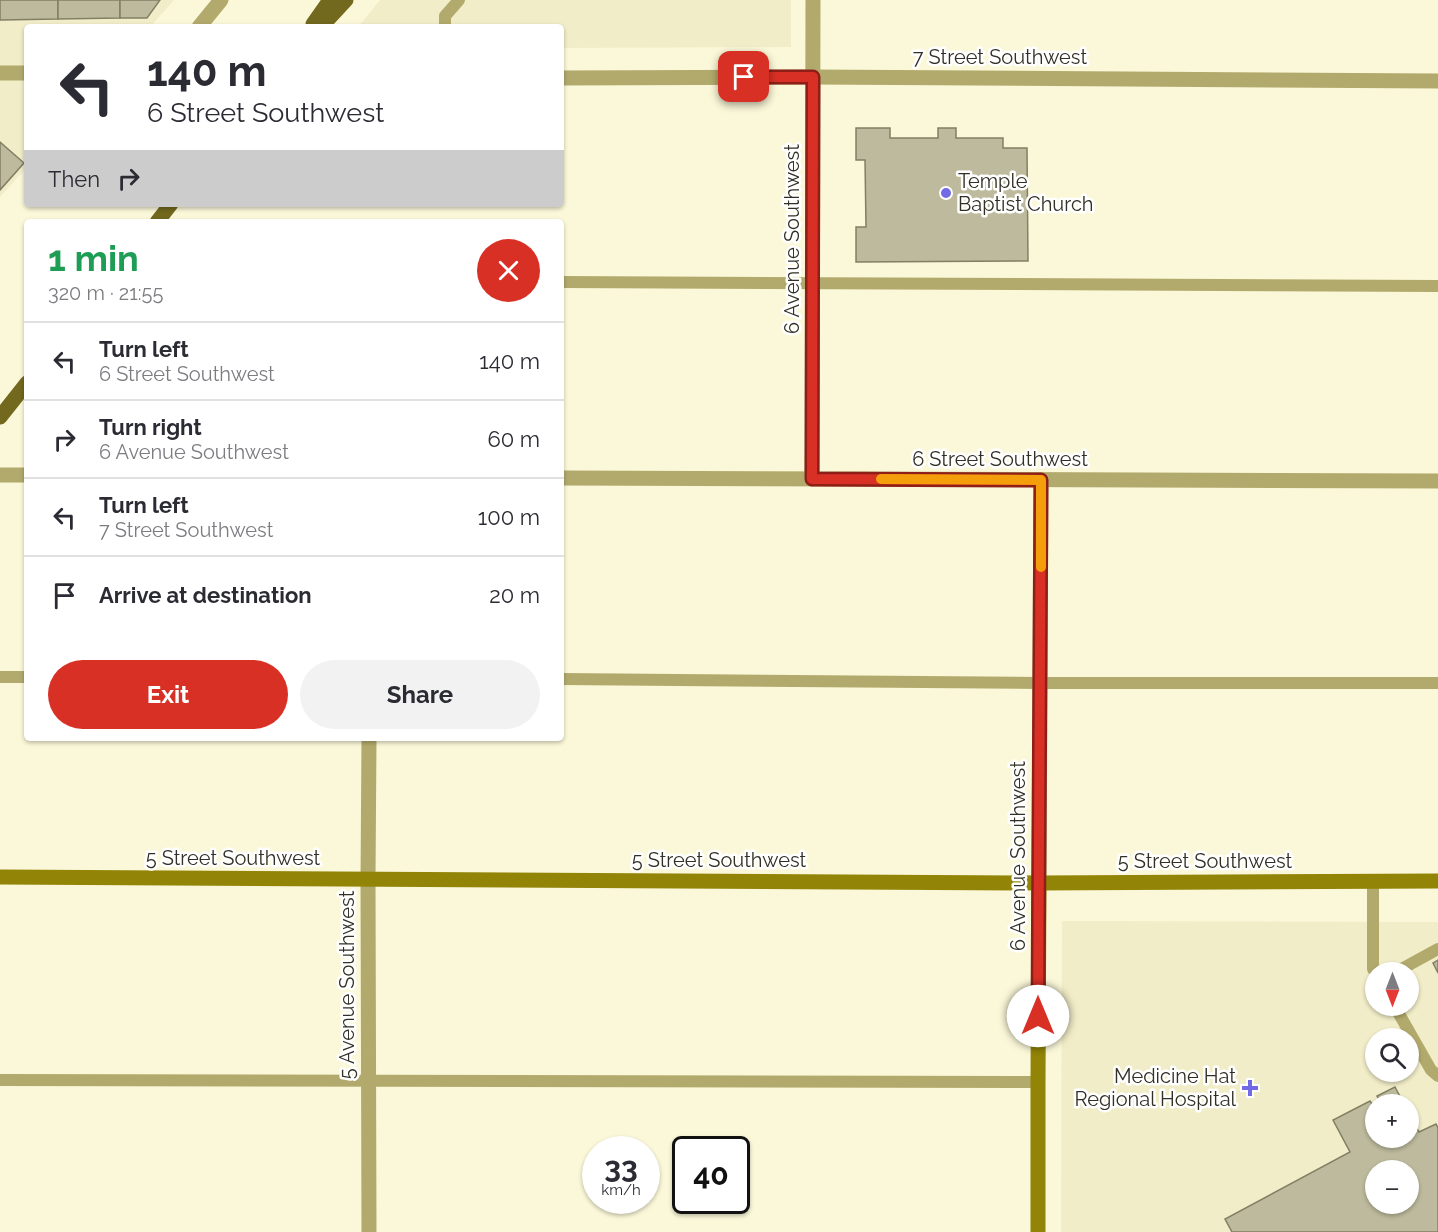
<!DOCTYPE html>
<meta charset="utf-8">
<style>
:root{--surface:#fff;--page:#f2f2f3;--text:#2b2b33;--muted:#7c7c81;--line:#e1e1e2;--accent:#d93025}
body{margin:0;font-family:Raleway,sans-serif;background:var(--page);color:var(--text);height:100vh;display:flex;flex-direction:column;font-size:22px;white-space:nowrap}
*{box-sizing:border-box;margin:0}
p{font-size:20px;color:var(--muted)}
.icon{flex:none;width:33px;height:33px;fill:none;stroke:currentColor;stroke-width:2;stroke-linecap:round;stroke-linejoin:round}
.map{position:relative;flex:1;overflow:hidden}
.side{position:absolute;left:24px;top:219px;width:540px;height:522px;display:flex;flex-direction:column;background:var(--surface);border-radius:6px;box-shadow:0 2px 4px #0004}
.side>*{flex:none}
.hud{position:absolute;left:24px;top:24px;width:540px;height:183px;border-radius:6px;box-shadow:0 2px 4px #0004;background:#fff;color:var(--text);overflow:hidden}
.needle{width:39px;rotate:180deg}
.buttons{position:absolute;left:1365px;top:962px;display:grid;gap:12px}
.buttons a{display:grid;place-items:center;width:54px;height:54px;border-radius:50%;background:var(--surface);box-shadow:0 2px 4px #0004;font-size:30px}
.speed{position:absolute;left:582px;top:1136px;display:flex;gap:12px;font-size:30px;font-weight:700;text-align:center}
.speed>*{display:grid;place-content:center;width:78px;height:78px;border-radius:50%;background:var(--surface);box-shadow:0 2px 4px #0004;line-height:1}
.speed small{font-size:15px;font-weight:400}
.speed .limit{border:3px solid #111;border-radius:9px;background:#fff;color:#111}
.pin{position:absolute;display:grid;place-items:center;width:51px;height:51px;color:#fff;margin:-26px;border-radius:12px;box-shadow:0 3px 9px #0006}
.me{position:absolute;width:66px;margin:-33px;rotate:0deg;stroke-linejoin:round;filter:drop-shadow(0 0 4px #0008)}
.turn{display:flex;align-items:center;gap:21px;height:126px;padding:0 24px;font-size:27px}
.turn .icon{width:78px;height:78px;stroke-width:2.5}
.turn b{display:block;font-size:42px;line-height:51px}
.then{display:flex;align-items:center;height:57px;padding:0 24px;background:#0003;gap:12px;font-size:22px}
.round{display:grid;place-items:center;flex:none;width:63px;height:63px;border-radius:32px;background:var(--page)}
.headline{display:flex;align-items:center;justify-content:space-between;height:102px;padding:0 24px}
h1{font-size:36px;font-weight:700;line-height:45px;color:#1e9e55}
.button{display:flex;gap:12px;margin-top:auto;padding:12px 24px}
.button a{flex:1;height:69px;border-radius:36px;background:var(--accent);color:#fff;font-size:24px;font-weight:700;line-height:69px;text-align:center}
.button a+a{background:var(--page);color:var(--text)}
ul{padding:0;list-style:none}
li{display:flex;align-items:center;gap:18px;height:78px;padding:0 24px;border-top:2px solid var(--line)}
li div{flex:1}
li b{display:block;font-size:22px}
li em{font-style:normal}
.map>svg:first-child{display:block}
.built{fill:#f1edc8;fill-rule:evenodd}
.building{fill:#bdba9d;stroke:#827f64;stroke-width:1.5;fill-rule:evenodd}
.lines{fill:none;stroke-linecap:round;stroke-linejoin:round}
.lane{stroke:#b2aa6c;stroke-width:12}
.street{stroke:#b2aa6c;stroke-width:15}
.secondary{stroke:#918407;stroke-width:15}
.primary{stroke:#72691e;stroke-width:15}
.route-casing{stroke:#8d1f18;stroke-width:15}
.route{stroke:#d93025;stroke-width:10}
.slow{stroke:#f59e0b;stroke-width:10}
.poi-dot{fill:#726ae4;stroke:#fff;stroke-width:2}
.labels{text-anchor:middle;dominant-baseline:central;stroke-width:5;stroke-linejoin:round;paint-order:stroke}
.street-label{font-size:20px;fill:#323025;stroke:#fff}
.poi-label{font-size:20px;fill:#323025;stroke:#fff;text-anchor:start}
</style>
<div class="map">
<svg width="1438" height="1232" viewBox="0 0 1438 1232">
<rect width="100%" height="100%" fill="#fbf8d9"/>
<g class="built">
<polygon points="0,0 174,0 150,27 27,27 27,167 0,197"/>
<polygon points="380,0 791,0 791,47 561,48 561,27 358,27"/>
<path d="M 1062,921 L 1438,922 L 1438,1232 L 1061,1232 ZM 1376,972 L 1408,972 L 1408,1005 L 1376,1005 ZM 1376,1038 L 1408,1038 L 1408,1071 L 1376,1071 ZM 1376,1104 L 1408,1104 L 1408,1137 L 1376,1137 ZM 1376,1170 L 1408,1170 L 1408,1203 L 1376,1203 Z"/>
</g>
<g class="building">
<polygon points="0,0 58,0 58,19 0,20"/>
<polygon points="58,0 120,0 120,18 58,19"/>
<polygon points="120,0 160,0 147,18 120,18"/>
<polygon points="856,128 890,128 890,138 938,138 938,128 956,128 956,138 1003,138 1003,148 1027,148 1028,261 856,262 856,227 866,227 865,160 856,160"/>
<polygon points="0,142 24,163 0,190"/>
<polygon points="1438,960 1438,973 1433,963"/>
<polygon points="1395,1087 1404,1104 1382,1104 1377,1096"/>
<path d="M 1370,1101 L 1376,1110 L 1376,1137 L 1408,1137 L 1408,1112 L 1419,1132 L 1436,1124 L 1438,1128 L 1438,1232 L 1232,1232 L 1225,1219 L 1350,1152 L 1333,1120 ZM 1376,1170 L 1408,1170 L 1408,1203 L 1376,1203 Z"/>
</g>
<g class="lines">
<g class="lane">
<polyline points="445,27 445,16 459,0"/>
<polyline points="561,282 1438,286"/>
<polyline points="0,677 27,677"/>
<polyline points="561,679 1040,683 1438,683"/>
<polyline points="1373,880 1373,969 1376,973"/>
<polyline points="1396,972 1438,949"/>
<polyline points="1394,1005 1431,1070 1438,1076"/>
<polyline points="0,1080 1038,1082"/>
</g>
<g class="street">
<polyline points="199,27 221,0"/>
<polyline points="0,73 27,73"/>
<polyline points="561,78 813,77 1438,81"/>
<polyline points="0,475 27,475"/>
<polyline points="561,478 1438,481"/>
<polyline points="812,479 813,0"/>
<polyline points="369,738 368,880 369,1232"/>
<polyline points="1039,883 1041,480"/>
</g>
<g class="secondary">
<polyline points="0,877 1039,883 1438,881"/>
<polyline points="1038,1232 1038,1082 1039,883"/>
</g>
<g class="primary">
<polyline points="313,24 330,0"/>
<polyline points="321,27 346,0"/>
<polyline points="157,222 171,204"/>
<polyline points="0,417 27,383"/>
</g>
</g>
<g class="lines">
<g class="route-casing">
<polyline id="route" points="744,77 813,77 812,479 1041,480 1038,1016"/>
</g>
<use href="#route" class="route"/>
<polyline class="slow" points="881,479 1041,480 1041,567"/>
</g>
<g class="poi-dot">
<circle cx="946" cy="193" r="6"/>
<path d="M1247 1079h6v6h6v6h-6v6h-6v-6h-6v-6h6z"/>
</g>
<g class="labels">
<g class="street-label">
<text x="1000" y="57">7 Street Southwest</text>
<text transform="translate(792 239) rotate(-90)">6 Avenue Southwest</text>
<text x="1000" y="459">6 Street Southwest</text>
<text transform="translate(1018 856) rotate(-90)">6 Avenue Southwest</text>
<text x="233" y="858">5 Street Southwest</text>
<text x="719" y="860">5 Street Southwest</text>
<text x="1205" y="861">5 Street Southwest</text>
<text transform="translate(347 985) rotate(-90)">5 Avenue Southwest</text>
</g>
<g class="poi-label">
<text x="958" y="181">Temple<tspan x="958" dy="23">Baptist Church</tspan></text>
<text x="1236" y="1076" text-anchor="end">Medicine Hat<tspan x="1236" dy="23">Regional Hospital</tspan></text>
</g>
</g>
</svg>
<div class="buttons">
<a><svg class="needle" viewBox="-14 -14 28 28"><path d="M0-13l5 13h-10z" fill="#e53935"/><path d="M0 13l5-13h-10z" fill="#7c7c81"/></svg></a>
<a><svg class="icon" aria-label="search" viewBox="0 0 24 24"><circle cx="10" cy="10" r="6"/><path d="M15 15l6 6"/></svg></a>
<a>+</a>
<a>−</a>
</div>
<div class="speed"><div>33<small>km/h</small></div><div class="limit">40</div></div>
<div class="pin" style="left:744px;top:77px;background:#d93025"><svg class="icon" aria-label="arrive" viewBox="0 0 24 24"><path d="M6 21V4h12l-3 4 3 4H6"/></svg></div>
<svg class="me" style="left:1038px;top:1016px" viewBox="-20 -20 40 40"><circle r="19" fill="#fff"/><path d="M0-13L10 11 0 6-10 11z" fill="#d93025"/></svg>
<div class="hud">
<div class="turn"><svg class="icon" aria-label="left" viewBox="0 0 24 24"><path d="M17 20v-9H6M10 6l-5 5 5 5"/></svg><div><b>140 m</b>6 Street Southwest</div></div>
<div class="then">Then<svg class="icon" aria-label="right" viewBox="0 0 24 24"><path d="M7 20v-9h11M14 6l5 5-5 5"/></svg></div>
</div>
<section class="side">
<div class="headline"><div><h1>1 min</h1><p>320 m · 21:55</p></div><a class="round" style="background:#d93025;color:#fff"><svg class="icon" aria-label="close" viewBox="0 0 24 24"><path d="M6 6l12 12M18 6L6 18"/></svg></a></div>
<ul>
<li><svg class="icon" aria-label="left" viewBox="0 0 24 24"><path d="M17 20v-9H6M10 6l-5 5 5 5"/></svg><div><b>Turn left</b><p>6 Street Southwest</p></div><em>140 m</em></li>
<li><svg class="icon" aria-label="right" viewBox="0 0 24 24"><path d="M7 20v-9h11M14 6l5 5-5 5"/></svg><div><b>Turn right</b><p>6 Avenue Southwest</p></div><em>60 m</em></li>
<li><svg class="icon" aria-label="left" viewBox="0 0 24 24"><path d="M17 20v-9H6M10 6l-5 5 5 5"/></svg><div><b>Turn left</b><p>7 Street Southwest</p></div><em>100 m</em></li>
<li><svg class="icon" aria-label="arrive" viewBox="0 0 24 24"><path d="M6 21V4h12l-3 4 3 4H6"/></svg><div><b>Arrive at destination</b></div><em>20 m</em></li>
</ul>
<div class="button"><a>Exit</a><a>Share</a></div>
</section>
</div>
